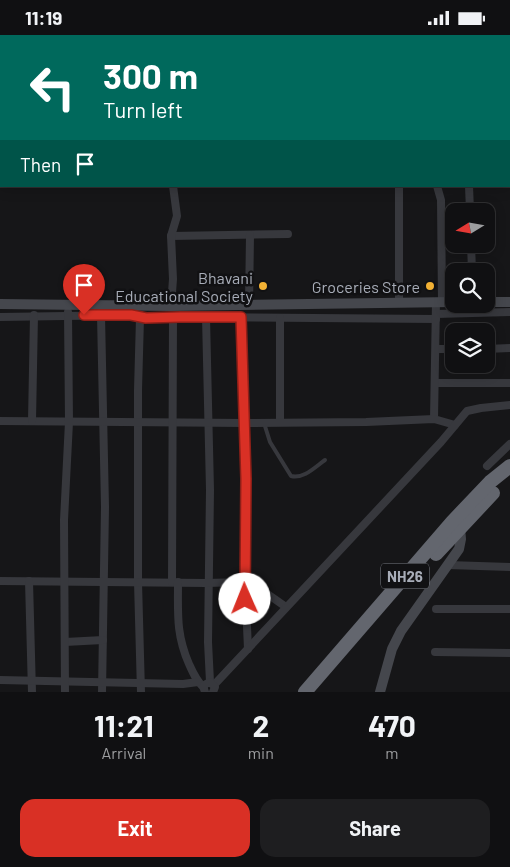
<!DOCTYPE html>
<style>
:root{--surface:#101012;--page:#1e1e20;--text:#f1f3f6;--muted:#9c9d9f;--line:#303032;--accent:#d93025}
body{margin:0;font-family:Barlow,sans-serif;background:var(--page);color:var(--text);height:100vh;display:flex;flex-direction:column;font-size:19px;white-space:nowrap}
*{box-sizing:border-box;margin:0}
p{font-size:16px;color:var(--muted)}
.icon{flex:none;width:28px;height:28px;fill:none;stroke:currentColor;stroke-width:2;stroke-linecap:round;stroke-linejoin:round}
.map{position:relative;height:657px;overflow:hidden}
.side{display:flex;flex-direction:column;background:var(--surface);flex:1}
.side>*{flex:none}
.banner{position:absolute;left:0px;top:0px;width:510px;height:152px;box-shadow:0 2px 12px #0003,0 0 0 1px var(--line);background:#00695c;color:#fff;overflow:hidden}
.needle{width:32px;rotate:259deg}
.buttons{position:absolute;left:445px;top:168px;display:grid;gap:10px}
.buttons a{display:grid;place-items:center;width:50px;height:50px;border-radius:10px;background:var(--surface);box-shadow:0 2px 12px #0003,0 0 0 1px var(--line);font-size:25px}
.pin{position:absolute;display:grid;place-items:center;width:42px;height:42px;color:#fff;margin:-51px -21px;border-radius:50% 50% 50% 0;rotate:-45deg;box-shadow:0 0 5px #0007}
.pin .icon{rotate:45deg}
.me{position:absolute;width:55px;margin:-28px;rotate:359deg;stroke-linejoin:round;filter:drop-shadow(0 0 4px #0008)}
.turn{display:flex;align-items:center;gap:18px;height:105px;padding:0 20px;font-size:22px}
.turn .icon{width:65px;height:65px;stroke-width:2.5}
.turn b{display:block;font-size:35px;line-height:42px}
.then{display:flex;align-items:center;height:48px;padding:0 20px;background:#0003;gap:10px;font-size:19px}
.eta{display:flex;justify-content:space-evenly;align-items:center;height:85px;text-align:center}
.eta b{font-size:30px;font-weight:700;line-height:35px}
.button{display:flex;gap:10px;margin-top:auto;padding:10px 20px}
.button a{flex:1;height:58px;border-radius:15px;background:var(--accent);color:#fff;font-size:20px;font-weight:700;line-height:58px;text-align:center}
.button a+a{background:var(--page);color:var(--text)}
.status{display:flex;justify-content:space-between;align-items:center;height:35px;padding:0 25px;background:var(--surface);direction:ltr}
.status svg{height:14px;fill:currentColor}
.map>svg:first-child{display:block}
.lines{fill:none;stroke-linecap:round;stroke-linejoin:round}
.lane{stroke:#37383d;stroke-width:4}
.street{stroke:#37383d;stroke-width:8}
.secondary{stroke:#45474d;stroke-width:10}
.highway{stroke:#63666e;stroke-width:14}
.route-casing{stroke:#8d1f18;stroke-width:12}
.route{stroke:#d93025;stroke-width:9}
.poi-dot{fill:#f2b134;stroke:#111113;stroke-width:2}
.labels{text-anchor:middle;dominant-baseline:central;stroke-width:5;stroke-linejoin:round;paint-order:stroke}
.shield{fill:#111113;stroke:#7b7e86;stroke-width:1}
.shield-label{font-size:15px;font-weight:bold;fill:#a8adb8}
.poi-label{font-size:16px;fill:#a8adb8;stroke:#111113;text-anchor:end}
</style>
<div class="status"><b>11:19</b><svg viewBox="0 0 49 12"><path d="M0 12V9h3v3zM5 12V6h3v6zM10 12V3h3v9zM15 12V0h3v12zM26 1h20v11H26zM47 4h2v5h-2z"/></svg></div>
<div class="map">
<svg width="510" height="657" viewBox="0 0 510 657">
<rect width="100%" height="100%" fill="#161618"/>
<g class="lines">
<path class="lane" d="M 264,388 L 270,407 L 291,441 C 304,444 315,432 325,425"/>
<g class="street">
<polyline points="509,63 510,62"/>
<polyline points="437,151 441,165 442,267"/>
<polyline points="469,151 470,176"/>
<polyline points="171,201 288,199"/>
<polyline points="471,209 472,236"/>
<polyline points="399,268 399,151"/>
<polyline points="249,270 250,200"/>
<polyline points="171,271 173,244 171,201 177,181 173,151"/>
<polyline points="436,279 510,277"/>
<polyline points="101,280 105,472 102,657"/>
<polyline points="0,282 131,280 146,283 180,282 436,284"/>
<polyline points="206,282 210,455 208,607 210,647"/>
<polyline points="241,282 246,444 245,547 248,614"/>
<polyline points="140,283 138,355 138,547 141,657"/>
<polyline points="280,283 280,387"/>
<polyline points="436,314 454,314"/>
<polyline points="486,314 510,313"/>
<polyline points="435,348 510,348"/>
<polyline points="434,384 436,267"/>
<polyline points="0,386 245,388 366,387 434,384 455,390"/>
<polyline points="32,386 34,280"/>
<polyline points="487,431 510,409"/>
<polyline points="448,530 510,532"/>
<polyline points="0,546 206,548 245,547 256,551 286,572"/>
<polyline points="29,546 32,657"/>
<polyline points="172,547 173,282"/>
<path d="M 178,547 C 178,579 176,599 189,629 C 193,638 196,645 203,652"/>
<polyline points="436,574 510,574"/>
<polyline points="65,607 103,605"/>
<polyline points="435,617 510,618"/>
<polyline points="0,645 183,649 198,647"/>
<polyline points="214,650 441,407 467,376 481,373 510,370"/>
<polyline points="65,657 64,485 69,387 68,277"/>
<polyline points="205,657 204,654 204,650 210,647 215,652 213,657"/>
</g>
<g class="secondary">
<polyline points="486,267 510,267"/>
<polyline points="0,269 171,271 454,267"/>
<polyline points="380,657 392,614 401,596 459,514 461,504 460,493"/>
</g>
<g class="highway">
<polyline points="436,519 493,458"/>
<polyline points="305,657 452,487 490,447 510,431"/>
</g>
</g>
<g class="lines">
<g class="route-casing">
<polyline id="route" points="84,280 131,280 146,283 180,282 241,282 246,444 245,564"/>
</g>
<use href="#route" class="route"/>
</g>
<g class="poi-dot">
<circle cx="263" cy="251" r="5"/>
<circle cx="430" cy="251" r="5"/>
</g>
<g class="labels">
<rect class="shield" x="381" y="528.5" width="48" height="25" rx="4"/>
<g class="shield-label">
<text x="405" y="541">NH26</text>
</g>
<g class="poi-label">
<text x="253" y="242">Bhavani<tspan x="253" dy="18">Educational Society</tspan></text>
<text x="420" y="251">Groceries Store</text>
</g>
</g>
</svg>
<div class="buttons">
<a><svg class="needle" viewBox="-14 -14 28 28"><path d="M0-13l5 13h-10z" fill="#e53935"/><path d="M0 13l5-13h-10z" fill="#9c9d9f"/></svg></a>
<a><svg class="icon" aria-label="search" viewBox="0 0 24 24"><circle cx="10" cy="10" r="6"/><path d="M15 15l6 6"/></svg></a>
<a><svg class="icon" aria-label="layers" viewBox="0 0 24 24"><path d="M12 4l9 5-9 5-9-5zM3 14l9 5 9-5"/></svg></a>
</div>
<div class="pin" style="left:84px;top:280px;background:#d93025"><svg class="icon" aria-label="arrive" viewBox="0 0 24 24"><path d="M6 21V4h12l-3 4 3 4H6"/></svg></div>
<svg class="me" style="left:245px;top:564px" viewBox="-20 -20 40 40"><circle r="19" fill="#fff"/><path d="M0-13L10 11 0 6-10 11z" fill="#d93025"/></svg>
<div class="banner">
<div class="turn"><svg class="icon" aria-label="left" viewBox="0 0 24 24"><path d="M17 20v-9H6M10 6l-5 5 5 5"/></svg><div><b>300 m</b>Turn left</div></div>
<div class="then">Then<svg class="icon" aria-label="arrive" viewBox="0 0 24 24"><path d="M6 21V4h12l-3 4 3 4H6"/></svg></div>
</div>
</div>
<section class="side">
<div class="eta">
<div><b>11:21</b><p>Arrival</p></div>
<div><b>2</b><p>min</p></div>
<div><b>470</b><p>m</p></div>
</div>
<div class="button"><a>Exit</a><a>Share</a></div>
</section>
